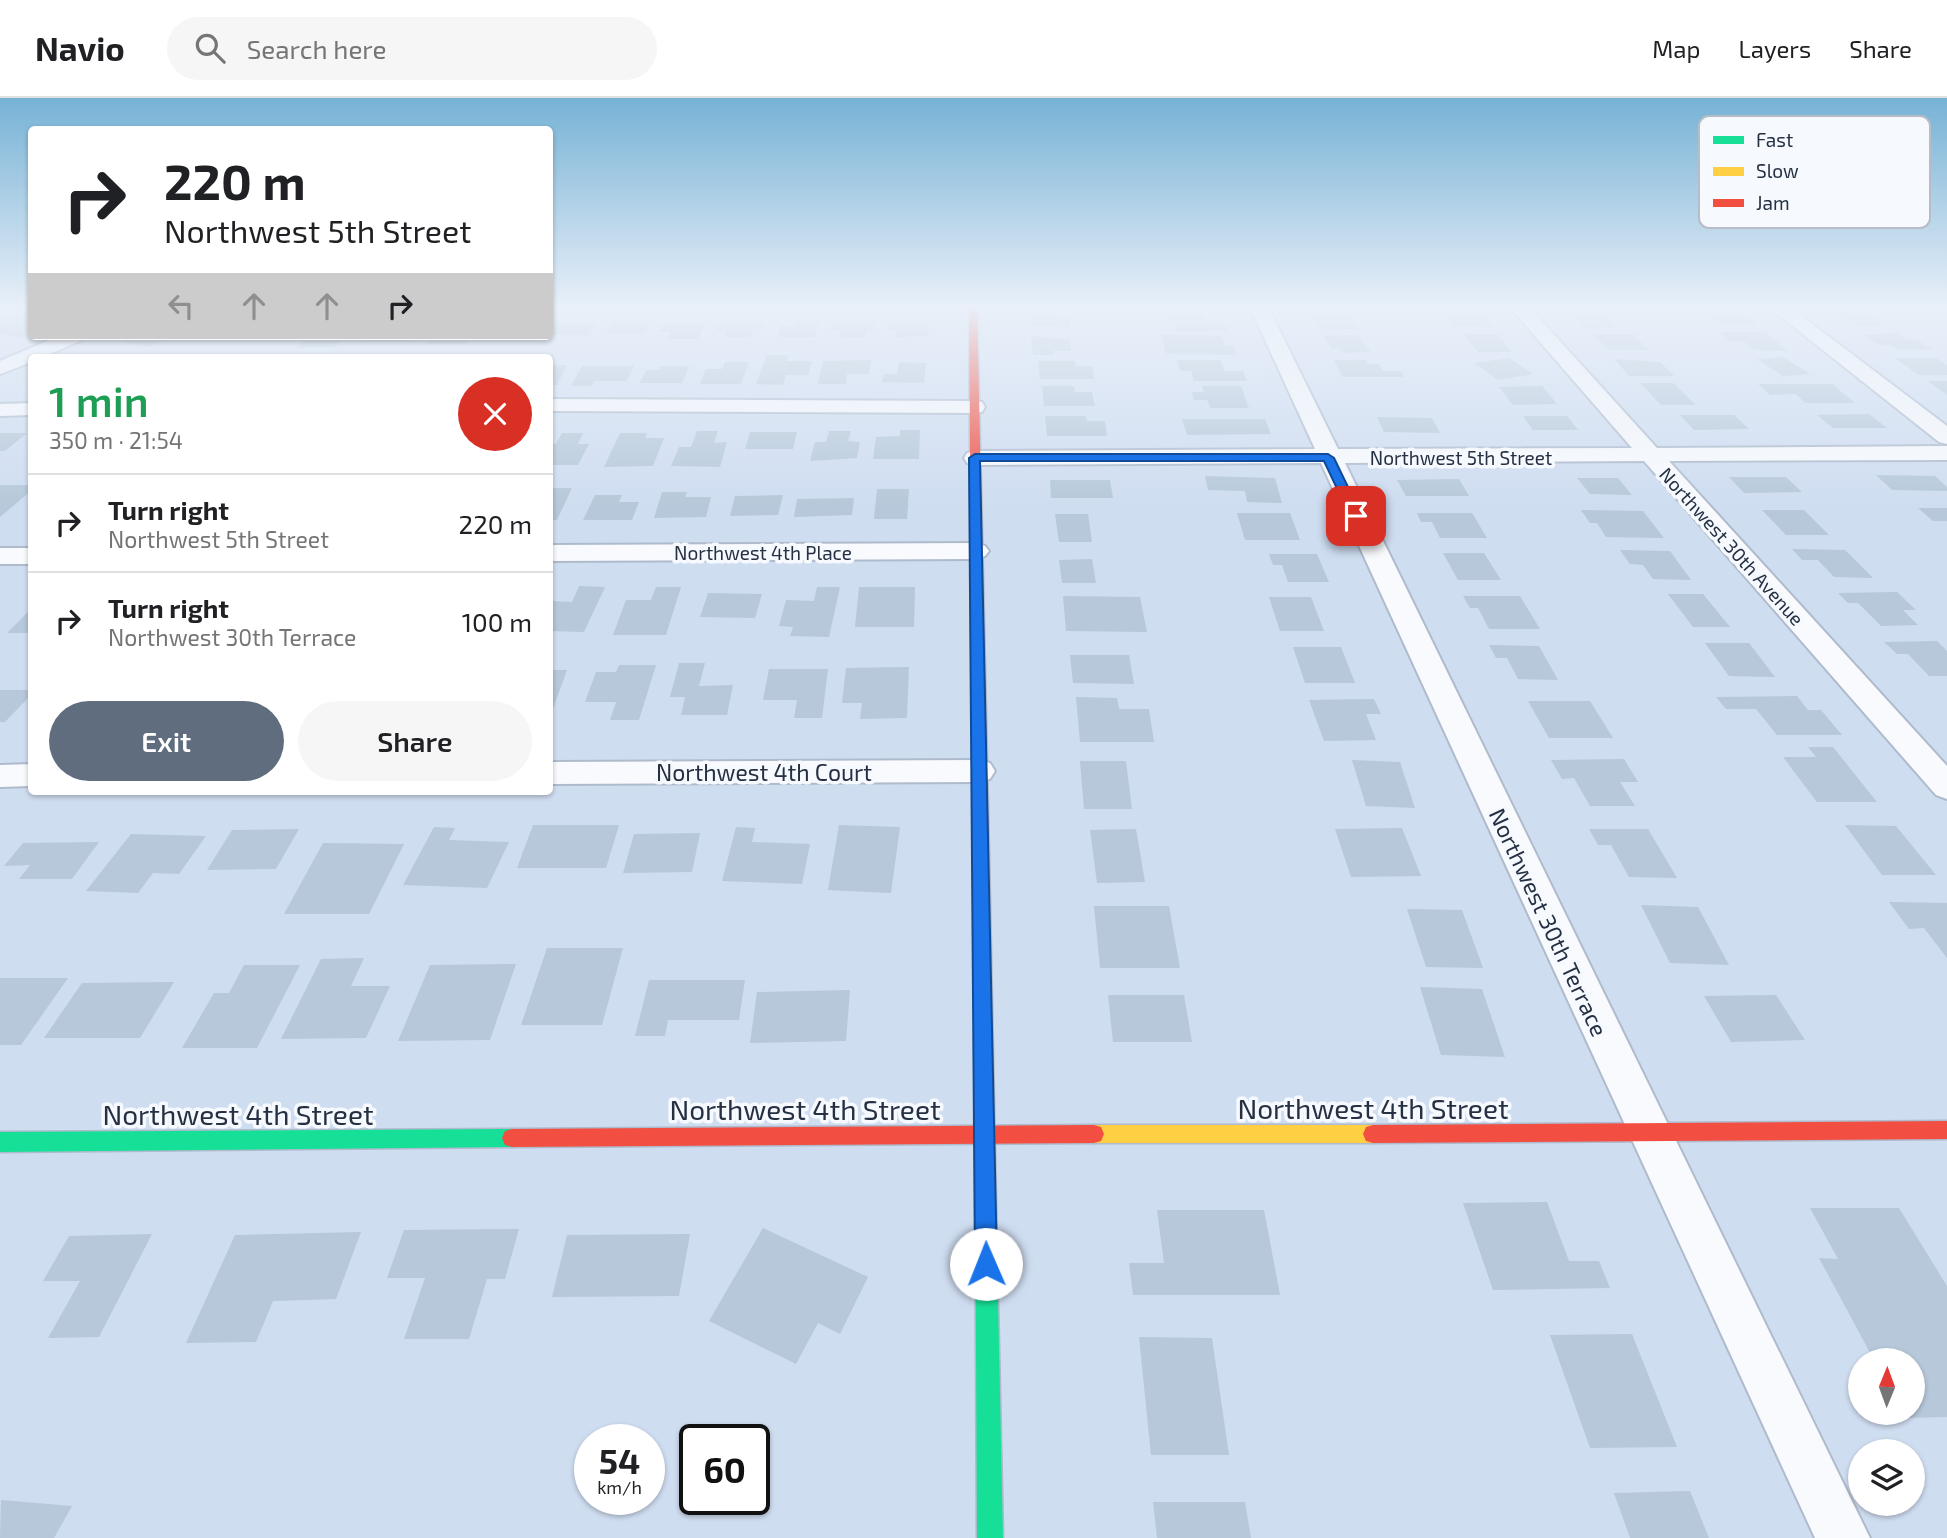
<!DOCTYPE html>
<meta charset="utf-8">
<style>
:root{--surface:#fff;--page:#f6f6f6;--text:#202124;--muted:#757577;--line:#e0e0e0;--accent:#606d7f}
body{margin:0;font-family:"Exo 2",sans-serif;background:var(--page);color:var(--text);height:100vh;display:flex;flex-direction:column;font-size:26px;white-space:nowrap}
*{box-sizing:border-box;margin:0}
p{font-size:23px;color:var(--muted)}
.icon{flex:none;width:38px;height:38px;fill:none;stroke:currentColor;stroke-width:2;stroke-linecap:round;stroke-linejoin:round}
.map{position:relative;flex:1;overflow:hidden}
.sheet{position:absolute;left:28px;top:256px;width:525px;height:441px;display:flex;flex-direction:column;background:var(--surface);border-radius:7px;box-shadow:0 2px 5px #0004}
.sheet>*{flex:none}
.hud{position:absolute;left:28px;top:28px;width:525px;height:214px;border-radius:7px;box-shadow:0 2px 5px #0004;background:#fff;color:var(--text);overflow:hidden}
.needle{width:46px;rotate:1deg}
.fabs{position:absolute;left:1848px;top:1250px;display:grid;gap:14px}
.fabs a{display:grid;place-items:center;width:77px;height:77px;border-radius:50%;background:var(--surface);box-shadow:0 2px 5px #0004;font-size:35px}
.speed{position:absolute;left:574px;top:1326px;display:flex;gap:14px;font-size:35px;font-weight:700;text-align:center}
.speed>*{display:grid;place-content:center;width:91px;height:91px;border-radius:50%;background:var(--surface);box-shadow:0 2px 5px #0004;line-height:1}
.speed small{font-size:18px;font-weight:400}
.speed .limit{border:4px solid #111;border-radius:10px;background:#fff;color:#111}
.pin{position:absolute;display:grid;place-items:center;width:60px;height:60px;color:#fff;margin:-30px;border-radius:14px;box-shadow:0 4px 10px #0006}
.me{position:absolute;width:77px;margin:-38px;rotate:359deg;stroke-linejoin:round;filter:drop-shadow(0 0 5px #0008)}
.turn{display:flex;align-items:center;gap:24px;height:147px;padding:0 21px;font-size:32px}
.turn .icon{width:91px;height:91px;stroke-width:2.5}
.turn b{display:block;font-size:49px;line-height:60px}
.lanes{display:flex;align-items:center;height:66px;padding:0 21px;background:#0003;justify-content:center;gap:35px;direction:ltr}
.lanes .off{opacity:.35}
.round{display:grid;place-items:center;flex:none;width:74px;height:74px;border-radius:37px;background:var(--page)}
.headline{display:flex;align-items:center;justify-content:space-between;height:119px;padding:0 21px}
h1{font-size:42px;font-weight:600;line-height:52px;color:#1e9e55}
.primary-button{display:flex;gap:14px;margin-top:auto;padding:14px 21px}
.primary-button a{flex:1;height:80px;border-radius:42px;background:var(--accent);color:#fff;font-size:28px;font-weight:600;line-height:80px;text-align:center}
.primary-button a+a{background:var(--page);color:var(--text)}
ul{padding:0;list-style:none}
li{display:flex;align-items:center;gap:21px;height:98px;padding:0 21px;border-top:2px solid var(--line)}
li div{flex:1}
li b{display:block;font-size:26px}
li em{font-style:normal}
header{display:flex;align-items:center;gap:42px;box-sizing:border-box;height:98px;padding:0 35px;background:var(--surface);border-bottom:2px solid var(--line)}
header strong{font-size:33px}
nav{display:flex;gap:38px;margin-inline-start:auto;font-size:24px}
.search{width:490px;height:63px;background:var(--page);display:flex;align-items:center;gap:18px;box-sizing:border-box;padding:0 24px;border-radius:38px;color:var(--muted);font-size:26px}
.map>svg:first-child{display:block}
.building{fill:#b6c8d9}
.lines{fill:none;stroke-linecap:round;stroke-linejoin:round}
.street-casing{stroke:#afbbcc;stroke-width:4}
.fast-casing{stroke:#afbbcc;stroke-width:3}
.slow-casing{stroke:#afbbcc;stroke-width:3}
.jam-casing{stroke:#afbbcc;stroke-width:3}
.street{fill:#f8fafd;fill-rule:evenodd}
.fast{fill:#16e098;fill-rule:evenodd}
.slow{fill:#ffcf43;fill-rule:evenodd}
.jam{fill:#f24e42;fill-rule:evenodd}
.route{fill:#1a73e8;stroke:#114b97;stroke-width:2}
.labels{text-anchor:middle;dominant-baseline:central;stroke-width:7;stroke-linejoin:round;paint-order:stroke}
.far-street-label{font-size:19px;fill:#253142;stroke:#f6f9fe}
.street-label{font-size:23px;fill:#253142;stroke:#f6f9fe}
.near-street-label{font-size:28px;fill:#253142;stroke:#f6f9fe}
.key{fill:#f6f9fe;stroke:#b7bdc6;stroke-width:2}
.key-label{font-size:19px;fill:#253142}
</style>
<header>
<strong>Navio</strong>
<div class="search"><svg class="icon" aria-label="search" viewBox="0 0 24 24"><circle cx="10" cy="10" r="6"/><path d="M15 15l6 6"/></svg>Search here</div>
<nav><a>Map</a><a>Layers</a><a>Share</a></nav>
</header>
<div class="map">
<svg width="1947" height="1440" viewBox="0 0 1947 1440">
<rect width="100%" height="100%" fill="#cfddf1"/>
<g class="building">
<polygon points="1831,211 1860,211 1885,228 1855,228"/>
<polygon points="1566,212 1599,212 1617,229 1584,230"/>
<polygon points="1740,212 1758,227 1718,227 1700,213"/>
<polygon points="1309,213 1347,214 1357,231 1319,231"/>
<polygon points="1443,214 1483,215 1493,229 1452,228"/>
<polygon points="20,215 32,218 32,234 19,240 0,235 0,223"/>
<polygon points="1033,215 1069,219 1070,229 1033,228"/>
<polygon points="1164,215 1202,215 1205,224 1224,224 1227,233 1177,233 1174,224 1166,224"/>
<polygon points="796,223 818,223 815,239 778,239 781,228 795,228"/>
<polygon points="888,223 929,223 928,238 896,239 896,232 887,232"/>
<polygon points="613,224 650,224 644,235 606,235"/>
<polygon points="720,224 764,224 761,231 753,231 750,239 724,239 726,233 717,233"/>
<polygon points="832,224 874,224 873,232 866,232 865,239 839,240 840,233 830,232"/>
<polygon points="552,225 596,225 589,237 550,237"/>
<polygon points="663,226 705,226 698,241 668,241 671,234 659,234"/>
<polygon points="1720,234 1765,234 1788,253 1754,252 1743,243 1730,243"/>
<polygon points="1896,235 1907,242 1917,242 1932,251 1899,252 1890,247 1879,247 1862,237"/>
<polygon points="1464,236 1497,236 1512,254 1478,254"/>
<polygon points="1593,236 1632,236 1649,252 1609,252"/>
<polygon points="1161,237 1222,238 1225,248 1233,248 1237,257 1166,256"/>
<polygon points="1357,237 1371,254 1343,255 1339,250 1332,251 1323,238"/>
<polygon points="135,238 173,238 149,249 123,244"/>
<polygon points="234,238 276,238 274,241 230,241"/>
<polygon points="308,238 346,238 335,249 297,250"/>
<polygon points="372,238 415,238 410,244 366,244"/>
<polygon points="432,238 473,238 467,246 425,246"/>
<polygon points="1031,238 1070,242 1071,253 1053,253 1053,257 1033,257"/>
<polygon points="767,257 788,257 787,263 812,263 808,277 786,277 783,287 756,286"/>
<polygon points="1783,259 1810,276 1783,278 1757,261"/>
<polygon points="1509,260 1533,276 1498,282 1474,265"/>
<polygon points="1895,260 1936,260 1947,267 1947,277 1919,277"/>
<polygon points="1614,261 1660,264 1674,278 1629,278"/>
<polygon points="871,262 869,276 847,276 846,286 818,286 823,263"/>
<polygon points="1177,262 1220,262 1225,273 1243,273 1247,283 1194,283 1191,273 1180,273"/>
<polygon points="1334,262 1366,262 1368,266 1379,266 1383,273 1400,273 1404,279 1343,279"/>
<polygon points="1038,263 1075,263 1076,268 1092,268 1094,281 1040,281"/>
<polygon points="725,264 749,264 741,286 700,286 706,271 722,271"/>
<polygon points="899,264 926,265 924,285 882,284 884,276 897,276"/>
<polygon points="567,267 557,287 550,287 550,268"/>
<polygon points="582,268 634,268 627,283 594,283 592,288 571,288"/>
<polygon points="661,268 689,268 682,285 640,285 646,272 659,272"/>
<polygon points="1928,283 1947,283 1947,297"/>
<polygon points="1640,285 1673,285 1696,307 1661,307"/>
<polygon points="1758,286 1832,286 1855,305 1805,305 1796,296 1770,297"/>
<polygon points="1042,288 1074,288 1075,294 1092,294 1095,308 1044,308"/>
<polygon points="1202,288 1241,288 1249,310 1210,310 1207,302 1194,302 1192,294 1204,294"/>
<polygon points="1542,288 1557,306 1513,307 1499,289"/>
<polygon points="1869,316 1887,330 1833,330 1817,317"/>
<polygon points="1680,317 1734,317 1749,331 1694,332"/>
<polygon points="1045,318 1086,318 1087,323 1105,323 1107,338 1047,338"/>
<polygon points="1523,318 1567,318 1578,332 1533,332"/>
<polygon points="1377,319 1432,320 1440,335 1384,334"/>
<polygon points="1182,321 1265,321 1271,336 1187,337"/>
<polygon points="900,332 920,332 919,361 873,361 876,339 900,338"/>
<polygon points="697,333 718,333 714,345 727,344 720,369 671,368 679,349 691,349"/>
<polygon points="829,333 851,333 848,343 860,344 857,360 810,363 815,344 826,344"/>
<polygon points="750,334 797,334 793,351 745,351"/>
<polygon points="0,335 27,335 5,353 0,353"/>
<polygon points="562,335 583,335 578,346 589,346 578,367 550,367 550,346 556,346"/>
<polygon points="620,335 647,335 645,340 664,340 653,368 604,369"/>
<polygon points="1876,377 1935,378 1947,389 1947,393 1892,392"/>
<polygon points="1205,378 1275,380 1282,405 1247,404 1245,393 1208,392"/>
<polygon points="1729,379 1786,379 1802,394 1744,395"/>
<polygon points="1577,380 1618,380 1632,397 1590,396"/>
<polygon points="1459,381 1469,398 1406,398 1397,382"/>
<polygon points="1050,382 1110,382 1113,400 1051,400"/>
<polygon points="0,387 32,387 32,392 0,419"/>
<polygon points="550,390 572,390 557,422 550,422"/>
<polygon points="877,391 909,391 907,421 874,421"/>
<polygon points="662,394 687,394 685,399 711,399 706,419 654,420"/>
<polygon points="595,397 622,397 619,404 639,404 632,422 583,422"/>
<polygon points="783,397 778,417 730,418 735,398"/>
<polygon points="854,400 852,417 794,419 797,401"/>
<polygon points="1918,410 1947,410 1947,423 1933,423"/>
<polygon points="1581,412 1643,413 1664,440 1606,439 1597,425 1590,425"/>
<polygon points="1762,412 1804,412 1829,437 1786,437"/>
<polygon points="1237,415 1290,415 1300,442 1245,442"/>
<polygon points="1417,415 1472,415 1487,440 1440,440 1432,424 1421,424"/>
<polygon points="1055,416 1088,416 1092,444 1059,444"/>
<polygon points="1792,451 1845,452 1873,480 1834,479 1818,462 1802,462"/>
<polygon points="1620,452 1670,453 1691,482 1653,481 1643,467 1630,466"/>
<polygon points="1443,455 1484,455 1501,482 1458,482"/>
<polygon points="1269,456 1317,456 1329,484 1288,484 1282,467 1273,467"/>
<polygon points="1092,461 1096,485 1062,485 1059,462"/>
<polygon points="579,488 605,489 584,534 550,533 550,503 572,504"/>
<polygon points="656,489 681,489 666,537 613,537 626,502 651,502"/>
<polygon points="817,489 840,489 829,539 790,538 793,529 779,528 786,502 814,503"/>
<polygon points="859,489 915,489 914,529 855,529"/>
<polygon points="1897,494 1916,512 1903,512 1918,527 1881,528 1858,505 1848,505 1838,495"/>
<polygon points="708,495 762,496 755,520 700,519"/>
<polygon points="1668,496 1703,496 1730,529 1693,529"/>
<polygon points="1063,498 1140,499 1147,534 1066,533"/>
<polygon points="1463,498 1520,498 1540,531 1489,531 1478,510 1470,510"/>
<polygon points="1269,499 1311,499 1324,533 1280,533"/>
<polygon points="32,510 32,535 7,535"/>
<polygon points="1937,543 1947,553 1947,578 1929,578 1908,556 1897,556 1884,544"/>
<polygon points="1705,545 1749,545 1775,579 1729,578"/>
<polygon points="1489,547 1539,548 1558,582 1518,581 1507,560 1496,560"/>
<polygon points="1293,549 1341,549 1355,585 1305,585"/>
<polygon points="1070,557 1129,557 1134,586 1073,585"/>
<polygon points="679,565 705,565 699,588 733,587 727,617 681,617 685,599 670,599"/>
<polygon points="619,567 656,567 639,622 610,622 616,604 585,604 596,574 616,574"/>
<polygon points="909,569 907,620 860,621 862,605 842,605 846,570"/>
<polygon points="769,571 828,571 822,620 794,620 797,602 763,602"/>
<polygon points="550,572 567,572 550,619"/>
<polygon points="0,592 32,592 32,596 5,624 0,624"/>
<polygon points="1797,598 1808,612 1821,612 1842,637 1777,637 1756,611 1726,611 1716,599"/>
<polygon points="1076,599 1117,600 1119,611 1149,611 1154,644 1080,644"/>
<polygon points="1374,601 1381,616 1366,616 1376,642 1324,643 1309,602"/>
<polygon points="1528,603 1590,603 1613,640 1549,640"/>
<polygon points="1808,649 1833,649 1877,704 1817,704 1783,659 1816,659"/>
<polygon points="1624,661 1638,684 1620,684 1635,708 1590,708 1574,680 1562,681 1551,662"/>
<polygon points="1352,662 1400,664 1415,710 1366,708"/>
<polygon points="1080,663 1126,663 1132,711 1084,711"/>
<polygon points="533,727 619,727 606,770 517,770"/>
<polygon points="839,727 900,729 891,795 828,792"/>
<polygon points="1845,727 1896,728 1936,777 1882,777"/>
<polygon points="434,729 455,730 449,742 509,744 487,790 403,787"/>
<polygon points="736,729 755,730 752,744 810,746 802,786 722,783"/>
<polygon points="1402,730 1421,778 1351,779 1335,731"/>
<polygon points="299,731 276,771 207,772 232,732"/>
<polygon points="1136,731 1145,784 1097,785 1090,732"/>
<polygon points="1589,731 1648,731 1677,780 1629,779 1611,747 1598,747"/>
<polygon points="700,735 692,774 623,775 634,736"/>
<polygon points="131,736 206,738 179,776 153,775 138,795 86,793"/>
<polygon points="99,744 72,781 19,781 30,767 4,768 23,745"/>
<polygon points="323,745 404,746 369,816 284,816"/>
<polygon points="1889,804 1947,805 1947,860 1924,830 1909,831"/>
<polygon points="1641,807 1698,809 1729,867 1670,865"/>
<polygon points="1094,808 1169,808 1180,870 1100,870"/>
<polygon points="1407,811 1462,812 1483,870 1426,869"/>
<polygon points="547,850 623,850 602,927 521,927"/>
<polygon points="364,860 351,888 390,888 366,940 281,941 321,861"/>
<polygon points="516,866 490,942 398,943 430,867"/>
<polygon points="244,867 300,867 257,950 182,950 214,895 229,895"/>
<polygon points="0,880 68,880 21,947 0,947"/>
<polygon points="649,882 745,882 739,922 668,922 665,938 635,938"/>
<polygon points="174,884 140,940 44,940 82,885"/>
<polygon points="1420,889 1482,891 1505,959 1441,957"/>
<polygon points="850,892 846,943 750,945 757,894"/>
<polygon points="1108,897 1184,897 1192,944 1113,944"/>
<polygon points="1776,897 1805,942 1731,944 1704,898"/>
<polygon points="1547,1104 1569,1163 1599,1163 1610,1190 1493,1192 1463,1105"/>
<polygon points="1810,1110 1899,1110 1947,1188 1947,1319 1905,1320 1902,1314 1913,1314 1913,1262 1874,1262 1819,1160 1838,1161"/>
<polygon points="1157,1112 1264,1112 1280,1197 1133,1197 1129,1165 1164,1165"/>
<polygon points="763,1130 868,1179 840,1236 818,1225 796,1266 709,1223"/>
<polygon points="519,1131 505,1181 487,1181 469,1241 404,1241 425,1180 387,1180 404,1132"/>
<polygon points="361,1134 336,1201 273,1203 256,1244 186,1245 235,1137"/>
<polygon points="152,1136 99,1239 48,1240 80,1183 43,1183 69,1138"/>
<polygon points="690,1136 679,1198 552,1199 567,1137"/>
<polygon points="1632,1236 1677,1349 1590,1350 1550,1237"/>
<polygon points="1139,1239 1212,1240 1229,1357 1151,1357"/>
<polygon points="1690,1393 1709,1440 1630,1440 1614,1395"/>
<polygon points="1,1402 72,1408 54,1440 0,1440"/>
<polygon points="1153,1404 1245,1404 1251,1440 1157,1440"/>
</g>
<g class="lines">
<g class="street-casing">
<g id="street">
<polygon points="1249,207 1267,207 1338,351 1632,350 1508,207 1527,207 1657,350 1947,348 1947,362 1669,363 1947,668 1947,701 1936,697 1644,363 1345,365 1870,1440 1815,1440 1321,365 975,367 967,365 964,360 967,355 975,353 1315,351"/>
<polygon points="1766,207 1787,207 1947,328 1947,346 1939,344"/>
<polygon points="59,238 85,238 82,242 43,259 32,259 32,264 0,276 0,263"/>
<polygon points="550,301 974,303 982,304 985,309 982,314 974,315 550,313"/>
<polygon points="32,305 32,317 0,318 0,306"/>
<polygon points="976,445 985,448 989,453 985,458 976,461 550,463 550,447"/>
<rect x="0" y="450" width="32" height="16"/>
<polygon points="979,662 990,665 995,673 990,681 979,684 550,686 550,664"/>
<polygon points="32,666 32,688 0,689 0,667"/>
</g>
</g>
<g class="fast-casing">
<g id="fast">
<polygon points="512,1031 519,1033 522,1040 519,1047 512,1049 0,1054 0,1034"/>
<polygon points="985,1049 992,1052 995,1059 1003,1440 977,1440 975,1059 978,1052"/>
</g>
</g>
<g class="slow-casing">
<g id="slow">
<polygon points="981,751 987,753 989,757 995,1059 992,1066 985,1069 978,1066 975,1059 973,757 975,753"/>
<polygon points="1094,1027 1373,1027 1380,1029 1383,1036 1380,1043 1373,1045 1094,1045 1087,1043 1084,1036 1087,1029"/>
</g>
</g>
<g class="jam-casing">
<g id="jam">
<polygon points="969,207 977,207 989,757 987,761 975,761 973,757"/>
<polygon points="1947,1023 1947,1041 1373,1045 1366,1043 1363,1036 1366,1029 1373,1027"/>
<polygon points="1094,1027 1101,1029 1104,1036 1101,1043 1094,1045 512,1049 505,1047 502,1040 505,1033 512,1031"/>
</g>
</g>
<use href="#street" class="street"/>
<use href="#fast" class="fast"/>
<use href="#slow" class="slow"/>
<use href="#jam" class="jam"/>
</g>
<linearGradient id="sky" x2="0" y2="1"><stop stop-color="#76b2d5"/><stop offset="0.51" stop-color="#e9f0f9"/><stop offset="1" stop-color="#e9f0f9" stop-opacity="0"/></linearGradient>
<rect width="1947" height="409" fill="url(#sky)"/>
<polygon class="route" points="1328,356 1334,360 1362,418 1360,421 1350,418 1324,363 980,363 997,1166 994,1174 986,1177 978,1174 975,1166 969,360 975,356"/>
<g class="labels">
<g class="far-street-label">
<text x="1461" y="359">Northwest 5th Street</text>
<text transform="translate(1732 448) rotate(48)">Northwest 30th Avenue</text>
<text x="763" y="454">Northwest 4th Place</text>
</g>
<g class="street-label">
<text x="764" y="674">Northwest 4th Court</text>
<text transform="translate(1549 824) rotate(65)">Northwest 30th Terrace</text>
</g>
<g class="near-street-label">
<text x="1373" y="1010">Northwest 4th Street</text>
<text x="805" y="1011">Northwest 4th Street</text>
<text x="238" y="1016">Northwest 4th Street</text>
</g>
</g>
<rect x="1699" y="18" width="231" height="112" rx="10" class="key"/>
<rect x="1713" y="38" width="31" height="8" fill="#16e098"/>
<rect x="1713" y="69" width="31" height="9" fill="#ffcf43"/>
<rect x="1713" y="101" width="31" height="8" fill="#f24e42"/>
<g class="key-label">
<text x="1756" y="49">Fast</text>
<text x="1756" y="80">Slow</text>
<text x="1756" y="112">Jam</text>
</g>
</svg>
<div class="fabs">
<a><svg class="needle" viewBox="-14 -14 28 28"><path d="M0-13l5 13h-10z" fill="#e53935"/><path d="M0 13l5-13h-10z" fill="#757577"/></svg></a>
<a><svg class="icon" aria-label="layers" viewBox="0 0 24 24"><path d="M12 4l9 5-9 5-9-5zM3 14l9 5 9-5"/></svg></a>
</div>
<div class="speed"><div>54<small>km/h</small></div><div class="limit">60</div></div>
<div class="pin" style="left:1356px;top:418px;background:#d93025"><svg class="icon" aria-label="arrive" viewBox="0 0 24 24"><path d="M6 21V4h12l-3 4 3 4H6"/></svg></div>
<svg class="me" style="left:986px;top:1166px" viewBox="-20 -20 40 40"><circle r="19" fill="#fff"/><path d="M0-13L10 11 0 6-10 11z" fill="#1a73e8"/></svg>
<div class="hud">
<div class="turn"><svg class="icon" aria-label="right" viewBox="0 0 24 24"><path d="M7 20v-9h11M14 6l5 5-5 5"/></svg><div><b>220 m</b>Northwest 5th Street</div></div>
<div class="lanes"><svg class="icon off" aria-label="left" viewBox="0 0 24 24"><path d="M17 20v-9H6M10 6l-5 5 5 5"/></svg><svg class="icon off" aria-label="ahead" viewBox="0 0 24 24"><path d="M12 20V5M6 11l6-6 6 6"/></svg><svg class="icon off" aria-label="ahead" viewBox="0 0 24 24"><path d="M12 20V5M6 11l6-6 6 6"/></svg><svg class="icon" aria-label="right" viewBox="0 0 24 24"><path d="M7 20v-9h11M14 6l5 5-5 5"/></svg></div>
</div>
<section class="sheet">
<div class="headline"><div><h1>1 min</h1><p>350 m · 21:54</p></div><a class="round" style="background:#d93025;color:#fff"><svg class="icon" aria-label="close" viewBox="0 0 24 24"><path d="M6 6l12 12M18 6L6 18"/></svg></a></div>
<ul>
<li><svg class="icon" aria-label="right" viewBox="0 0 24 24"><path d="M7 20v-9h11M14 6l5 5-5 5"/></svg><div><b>Turn right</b><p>Northwest 5th Street</p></div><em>220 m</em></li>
<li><svg class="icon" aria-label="right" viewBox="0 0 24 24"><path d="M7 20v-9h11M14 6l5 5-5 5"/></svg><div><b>Turn right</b><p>Northwest 30th Terrace</p></div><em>100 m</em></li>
</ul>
<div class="primary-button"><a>Exit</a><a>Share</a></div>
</section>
</div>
